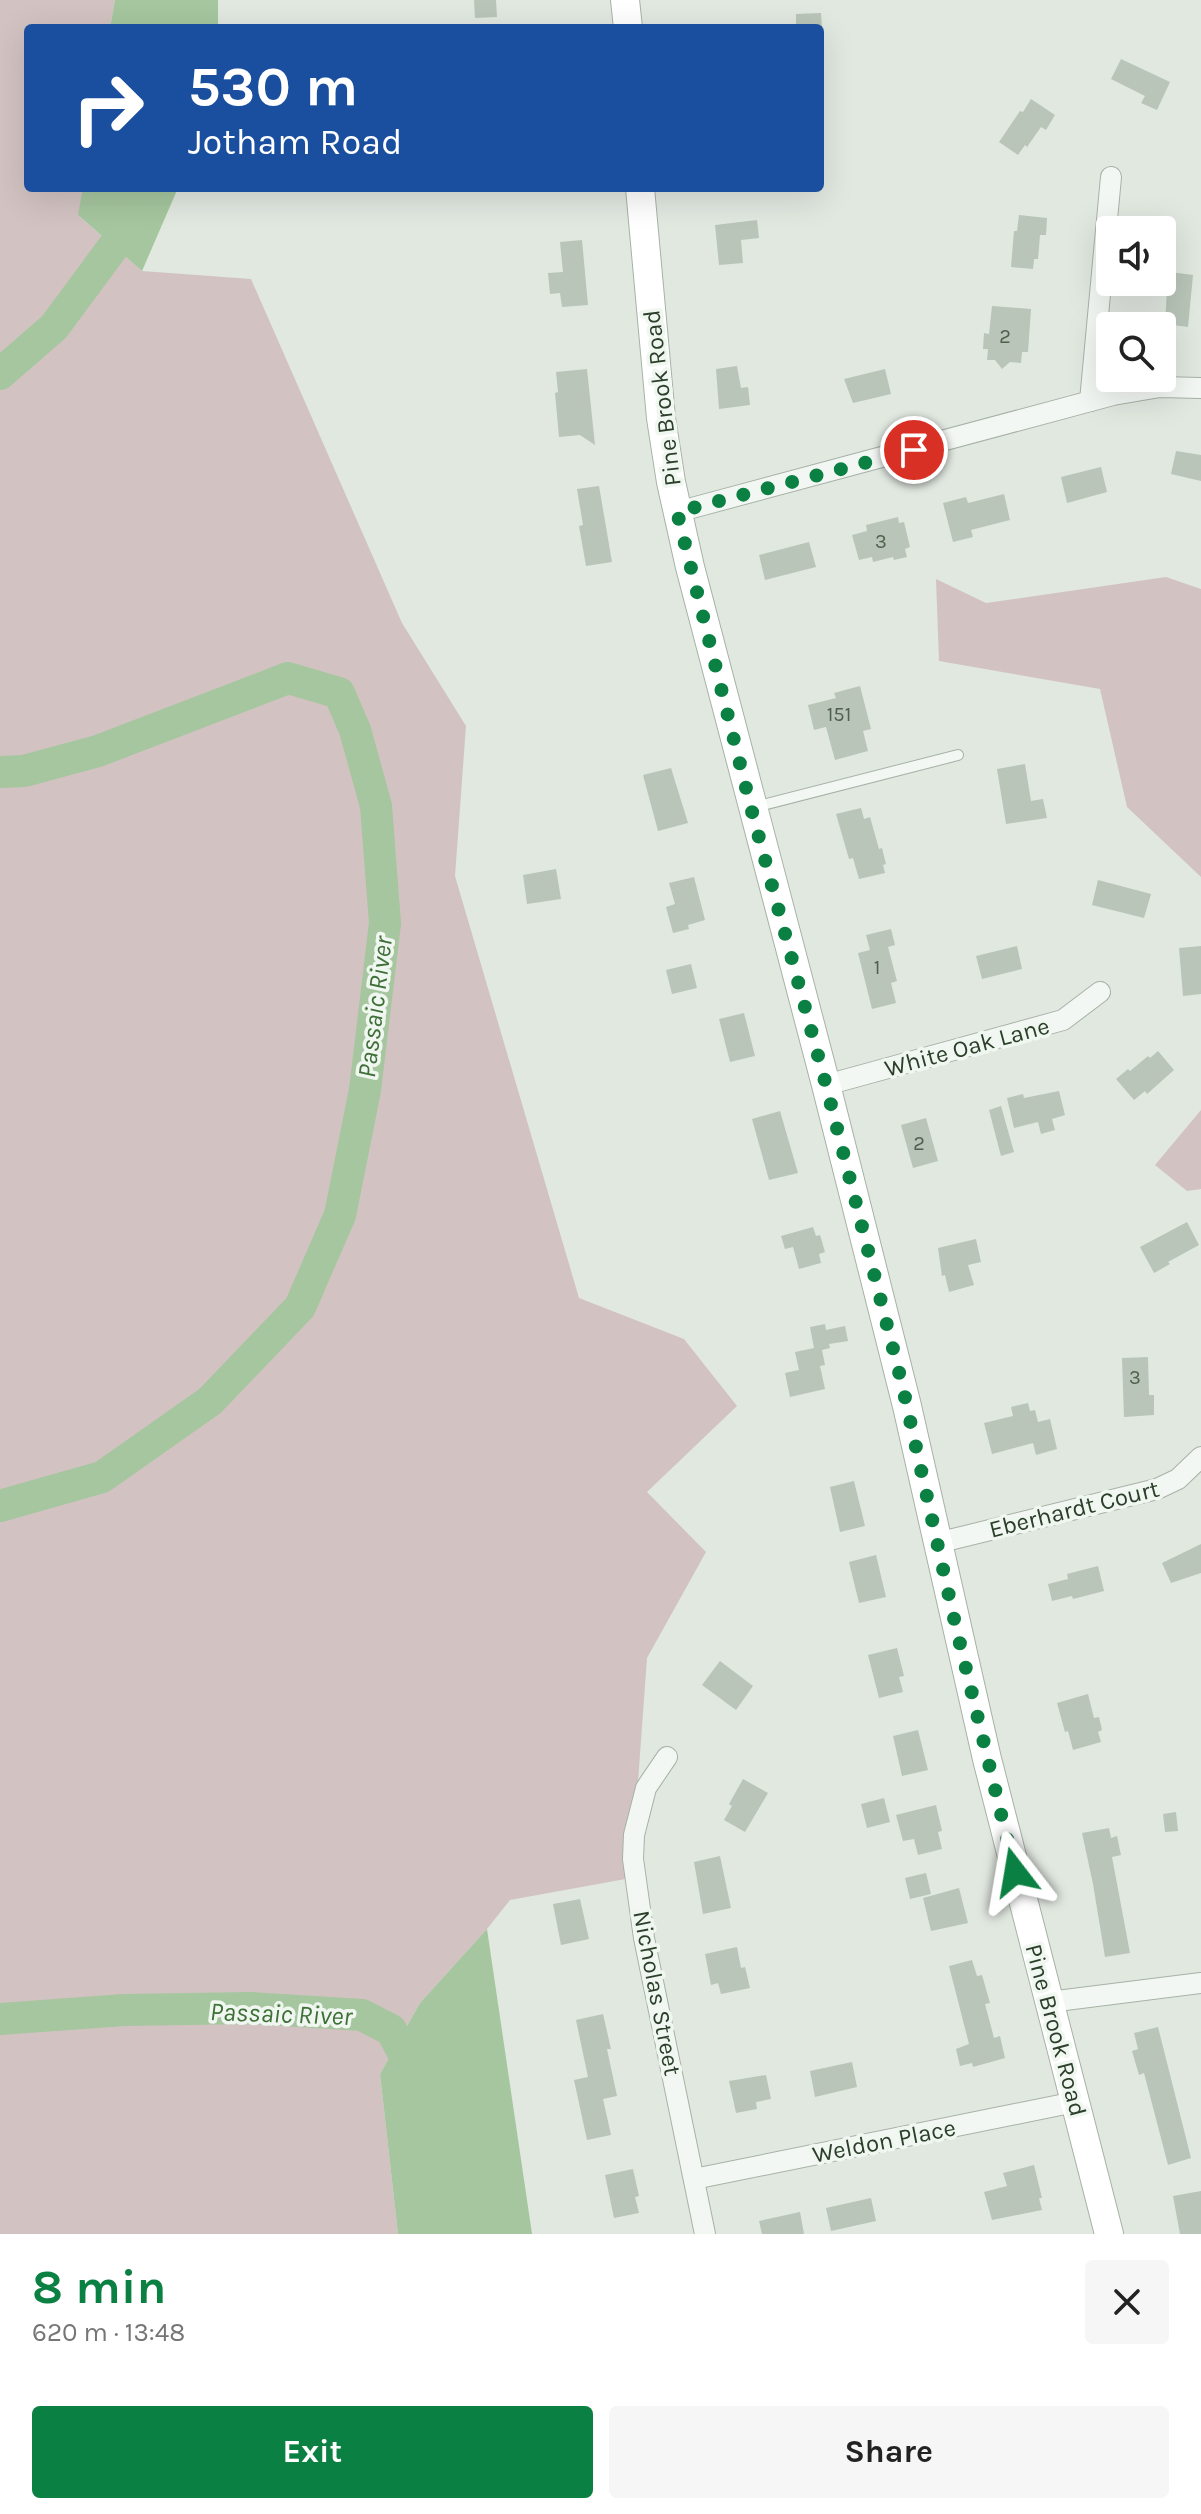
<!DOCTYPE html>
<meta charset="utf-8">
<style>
:root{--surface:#fff;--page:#f6f6f6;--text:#222;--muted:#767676;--accent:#0b8043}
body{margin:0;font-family:Karla,sans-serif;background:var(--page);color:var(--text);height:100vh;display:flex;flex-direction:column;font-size:30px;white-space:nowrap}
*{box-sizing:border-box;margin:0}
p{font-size:26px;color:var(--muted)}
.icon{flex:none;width:44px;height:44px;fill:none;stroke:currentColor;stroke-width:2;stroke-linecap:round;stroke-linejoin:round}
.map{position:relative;height:2234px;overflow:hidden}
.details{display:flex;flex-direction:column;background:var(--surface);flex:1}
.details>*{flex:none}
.top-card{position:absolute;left:24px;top:24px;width:800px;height:168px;border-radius:8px;box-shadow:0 8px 32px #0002;background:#1a4fa0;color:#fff;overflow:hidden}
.controls{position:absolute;left:1096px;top:216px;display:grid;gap:16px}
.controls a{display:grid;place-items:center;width:80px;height:80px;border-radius:8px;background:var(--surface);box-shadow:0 8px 32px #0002;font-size:40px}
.pin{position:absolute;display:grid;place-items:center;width:68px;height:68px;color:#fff;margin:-34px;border:4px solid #fff;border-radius:50%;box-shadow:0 2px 8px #0007}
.me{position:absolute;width:88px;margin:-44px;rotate:346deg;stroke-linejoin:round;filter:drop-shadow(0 0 6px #0008)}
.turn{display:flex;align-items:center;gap:28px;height:168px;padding:0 32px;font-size:36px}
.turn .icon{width:104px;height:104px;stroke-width:2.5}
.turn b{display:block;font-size:56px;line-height:68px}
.round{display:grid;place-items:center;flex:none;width:84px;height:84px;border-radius:8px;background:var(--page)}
.overview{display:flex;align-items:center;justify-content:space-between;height:136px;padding:0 32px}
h1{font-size:48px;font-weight:700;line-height:60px;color:var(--accent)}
.action{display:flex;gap:16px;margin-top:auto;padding:16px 32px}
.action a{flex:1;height:92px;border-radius:8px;background:var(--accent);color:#fff;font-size:32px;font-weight:700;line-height:92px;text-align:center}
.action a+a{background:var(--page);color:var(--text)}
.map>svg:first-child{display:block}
.green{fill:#d2c3c2}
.water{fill:#a5c69e}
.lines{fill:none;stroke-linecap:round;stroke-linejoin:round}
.river{stroke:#a5c69e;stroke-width:32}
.building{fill:#b9c5b8}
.lane-casing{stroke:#a7b2a6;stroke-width:12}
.street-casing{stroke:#a7b2a6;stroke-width:22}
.secondary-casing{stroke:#a7b2a6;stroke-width:30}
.lane{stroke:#f3f7f3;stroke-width:10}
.street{stroke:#f3f7f3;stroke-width:20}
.secondary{stroke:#fff;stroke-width:28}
.route{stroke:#0b8043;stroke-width:14;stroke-dasharray:0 25.2}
.labels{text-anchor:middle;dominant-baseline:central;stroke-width:7;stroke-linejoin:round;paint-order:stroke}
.number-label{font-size:20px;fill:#4e604e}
.street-label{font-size:24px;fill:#2b3f2a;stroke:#f0f6f0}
.water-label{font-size:26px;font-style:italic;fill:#3f7037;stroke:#f0f6f0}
</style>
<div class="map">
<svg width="1201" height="2234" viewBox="0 0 1201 2234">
<rect width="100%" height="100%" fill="#e1e8e0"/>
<g class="green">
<polygon points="0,0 115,0 110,28 28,28 28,188 83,188 79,216 142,271 251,279 402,623 466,726 455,876 579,1298 684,1339 737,1406 647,1492 706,1552 647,1658 631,1878 510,1900 487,1929 420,2003 380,2074 398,2234 0,2234"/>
<polygon points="1166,577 1201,589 1201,877 1127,807 1100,689 939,661 936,579 986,603"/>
<polygon points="1201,1110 1201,1189 1187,1191 1155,1165"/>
</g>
<g class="water">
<polygon points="115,0 218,0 218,28 110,28"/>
<polygon points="83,188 178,188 142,271 78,215"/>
<polygon points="487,1929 532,2234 398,2234 380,2074 420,2003"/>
</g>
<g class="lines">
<g class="river">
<polyline points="0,374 54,327 131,223 149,188"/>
<polyline points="0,772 24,771 98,751 288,678 339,693 355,730 376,806 385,923 365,1090 340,1215 300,1307 210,1401 102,1477 0,1506"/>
<polyline points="0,2019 124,2010 251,2008 362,2015 391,2030 418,2080"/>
</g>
</g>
<g class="building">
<polygon points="474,0 496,0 497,17 475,18"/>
<polygon points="821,13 822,28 796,28 796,14"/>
<polygon points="1121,59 1170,82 1157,110 1141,103 1145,96 1111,79"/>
<polygon points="1031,99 1055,115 1046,130 1041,127 1027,147 1025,145 1018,155 999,142 1020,111 1023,112"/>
<polygon points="1019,215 1047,218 1046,235 1040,235 1038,259 1034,259 1033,269 1011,267 1014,231 1017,231"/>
<polygon points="757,220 759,238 741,240 743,263 719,265 715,225"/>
<polygon points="582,240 588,305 562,307 560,293 550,294 548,273 563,272 560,242"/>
<polygon points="1162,271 1193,275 1188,327 1165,324 1167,289 1160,288"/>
<polygon points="992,306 1031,309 1028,352 1022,352 1021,363 1010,362 1002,369 995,360 987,360 988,349 983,349 984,333 989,334"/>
<polygon points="737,366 741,388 748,387 750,405 719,409 716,369"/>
<polygon points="587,369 595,445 580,435 559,437 555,393 558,392 556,372"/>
<polygon points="885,369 891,394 853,403 844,379"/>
<polygon points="1176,451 1201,455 1201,481 1171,474"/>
<polygon points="1101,467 1107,492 1067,503 1061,477"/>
<polygon points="599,486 612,562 586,566 579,526 583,525 577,489"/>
<polygon points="1004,494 1010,520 971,530 973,537 953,542 943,503 966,497 968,503"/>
<polygon points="898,517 899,523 904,522 910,547 905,549 907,557 894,560 893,557 873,562 872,557 859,560 852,535 867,531 866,525"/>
<polygon points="809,542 816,567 765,580 759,555"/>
<polygon points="860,686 871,729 863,731 868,751 835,760 826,727 814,730 808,705 836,698 834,693"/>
<polygon points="1025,764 1031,801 1043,799 1047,818 1006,824 997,769"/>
<polygon points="671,768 688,823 658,831 643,775"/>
<polygon points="861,808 864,819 870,817 879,849 882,848 886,864 883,865 885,873 859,879 853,858 849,859 836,814"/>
<polygon points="556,869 561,899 527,904 523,875"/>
<polygon points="694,877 705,920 688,925 689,929 673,933 666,907 675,904 669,883"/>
<polygon points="1098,880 1151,894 1144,918 1092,905"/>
<polygon points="891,929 895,945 888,947 897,981 891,983 896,1003 872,1009 858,953 870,950 866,935"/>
<polygon points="1017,946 1022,969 982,979 976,956"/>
<polygon points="1201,946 1201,994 1183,996 1179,948"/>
<polygon points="691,964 697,988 672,994 666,970"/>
<polygon points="744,1013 755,1056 730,1062 719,1019"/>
<polygon points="1158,1051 1174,1070 1147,1094 1145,1091 1134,1100 1116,1079 1128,1069 1130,1071 1148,1056 1150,1058"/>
<polygon points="1059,1091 1065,1115 1052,1119 1055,1130 1041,1134 1038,1122 1014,1128 1007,1098 1023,1094 1024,1098"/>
<polygon points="1001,1106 1014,1152 1001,1156 989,1110"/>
<polygon points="780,1111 798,1173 769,1180 752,1119"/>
<polygon points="926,1118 938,1161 913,1168 901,1125"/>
<polygon points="1187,1222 1199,1245 1168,1262 1170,1264 1154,1273 1140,1247"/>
<polygon points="813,1227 816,1236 820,1235 825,1252 819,1254 821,1263 799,1269 793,1247 785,1249 781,1236"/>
<polygon points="976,1239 981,1262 968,1265 974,1285 949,1292 945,1275 942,1276 938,1248"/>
<polygon points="825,1324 826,1330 845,1326 848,1341 829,1344 830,1348 822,1350 825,1365 820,1366 825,1389 790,1397 785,1373 799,1370 795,1352 814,1348 810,1327"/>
<polygon points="1148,1357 1149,1395 1154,1395 1154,1415 1124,1417 1122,1358"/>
<polygon points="1028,1403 1030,1411 1035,1410 1038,1422 1050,1419 1057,1449 1036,1455 1033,1443 992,1454 984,1423 1013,1416 1011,1407"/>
<polygon points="854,1481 865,1526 840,1532 830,1487"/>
<polygon points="1201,1544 1201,1573 1171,1583 1162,1563"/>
<polygon points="876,1555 886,1597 859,1603 849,1562"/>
<polygon points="1098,1566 1104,1591 1073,1599 1072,1596 1052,1601 1048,1584 1068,1579 1067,1574"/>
<polygon points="897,1648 904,1676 899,1677 903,1692 879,1698 868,1655"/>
<polygon points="720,1661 753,1686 736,1710 702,1685"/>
<polygon points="1088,1694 1094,1718 1099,1717 1102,1730 1098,1732 1101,1742 1073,1750 1068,1731 1065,1732 1057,1703"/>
<polygon points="918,1730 928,1770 902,1776 893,1736"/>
<polygon points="743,1779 768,1793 745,1832 724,1820 732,1806 729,1804"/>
<polygon points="884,1798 890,1822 867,1828 861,1804"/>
<polygon points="936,1805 942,1831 938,1832 942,1849 918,1855 914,1839 903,1841 896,1815"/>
<polygon points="1176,1812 1178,1831 1165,1832 1163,1814"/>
<polygon points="1109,1828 1111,1838 1117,1836 1121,1855 1112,1857 1130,1953 1105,1957 1093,1884 1082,1833"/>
<polygon points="720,1856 731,1908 703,1914 694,1862"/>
<polygon points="926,1873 931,1894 910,1899 905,1878"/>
<polygon points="959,1888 968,1923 931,1931 923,1898"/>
<polygon points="580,1899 589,1939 561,1945 553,1904"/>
<polygon points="737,1947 741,1968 745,1967 750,1988 721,1994 718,1983 711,1985 705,1954"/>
<polygon points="972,1960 977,1976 982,1975 990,2003 985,2004 994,2038 1000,2036 1005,2058 973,2067 972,2063 960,2066 956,2049 969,2044 949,1966"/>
<polygon points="603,2014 611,2049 607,2049 617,2096 603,2099 611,2135 587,2140 574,2080 588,2077 576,2020"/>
<polygon points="1158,2027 1191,2158 1168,2165 1144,2073 1139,2075 1132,2051 1138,2049 1134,2033"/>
<polygon points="852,2062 857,2087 815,2097 810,2071"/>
<polygon points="766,2075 771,2099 756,2102 757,2109 736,2113 729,2081"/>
<polygon points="1034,2165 1042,2198 1039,2198 1042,2210 992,2220 984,2192 1007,2186 1003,2173"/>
<polygon points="633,2169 639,2196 635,2197 639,2213 614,2218 605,2175"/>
<polygon points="1201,2191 1201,2234 1180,2234 1173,2196"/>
<polygon points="871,2198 876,2221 831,2231 826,2208"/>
<polygon points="800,2212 804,2234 762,2234 759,2221"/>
</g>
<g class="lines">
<g class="lane-casing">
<polyline id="lane" points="755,807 958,755"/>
</g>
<g class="street-casing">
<g id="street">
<polyline points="1090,401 1111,177"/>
<polyline points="677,512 1113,395 1160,387 1201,388"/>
<polyline points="826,1085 1063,1020 1100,992"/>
<polyline points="937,1543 1157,1489 1178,1479 1201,1457"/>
<polyline points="667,1757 646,1788 634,1835 633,1859 644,1938 705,2234"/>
<polyline points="1049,2002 1201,1983"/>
<polyline points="694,2179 1075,2102"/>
</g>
</g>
<g class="secondary-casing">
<g id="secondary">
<polyline points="625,0 628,28"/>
<polyline points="640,188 661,418 671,482 690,567 826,1085 907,1406 987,1759 1109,2234"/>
</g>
</g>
<use href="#lane" class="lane"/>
<use href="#street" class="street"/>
<use href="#secondary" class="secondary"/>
</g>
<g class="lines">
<polyline class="route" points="914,450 677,512 751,808 826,1085 902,1384 955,1623 1015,1872"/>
</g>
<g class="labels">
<g class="number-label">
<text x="1005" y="336">2</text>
<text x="881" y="541">3</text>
<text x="839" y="714">151</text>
<text x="877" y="967">1</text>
<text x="919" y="1143">2</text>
<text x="1135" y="1377">3</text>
</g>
<g class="street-label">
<text transform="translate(662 398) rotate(-97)">Pine Brook Road</text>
<text transform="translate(967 1047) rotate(-15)">White Oak Lane</text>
<text transform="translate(1074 1509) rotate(-14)">Eberhardt Court</text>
<text transform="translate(657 1993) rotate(79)">Nicholas Street</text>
<text transform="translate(1056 2030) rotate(75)">Pine Brook Road</text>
<text transform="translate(884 2141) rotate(-11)">Weldon Place</text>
</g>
<g class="water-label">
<text transform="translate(375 1007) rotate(-83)">Passaic River</text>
<text transform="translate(281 2014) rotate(2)">Passaic River</text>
</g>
</g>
</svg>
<div class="controls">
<a><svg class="icon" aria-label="sound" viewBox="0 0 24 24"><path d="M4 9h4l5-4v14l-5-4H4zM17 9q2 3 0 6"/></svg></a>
<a><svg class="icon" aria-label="search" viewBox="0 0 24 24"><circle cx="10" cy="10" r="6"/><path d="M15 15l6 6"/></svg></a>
</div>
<div class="pin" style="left:914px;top:450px;background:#d93025"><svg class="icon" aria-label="arrive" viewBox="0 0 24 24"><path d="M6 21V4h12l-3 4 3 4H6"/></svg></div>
<svg class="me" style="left:1015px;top:1872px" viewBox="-20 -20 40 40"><path d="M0-17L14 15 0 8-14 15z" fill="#0b8043" stroke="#fff" stroke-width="4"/></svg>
<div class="top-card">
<div class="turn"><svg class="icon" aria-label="right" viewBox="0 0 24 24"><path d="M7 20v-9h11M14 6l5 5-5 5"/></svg><div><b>530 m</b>Jotham Road</div></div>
</div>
</div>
<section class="details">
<div class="overview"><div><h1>8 min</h1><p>620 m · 13:48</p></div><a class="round"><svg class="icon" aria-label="close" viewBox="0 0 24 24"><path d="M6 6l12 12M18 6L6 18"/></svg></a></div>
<div class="action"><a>Exit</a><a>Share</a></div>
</section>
